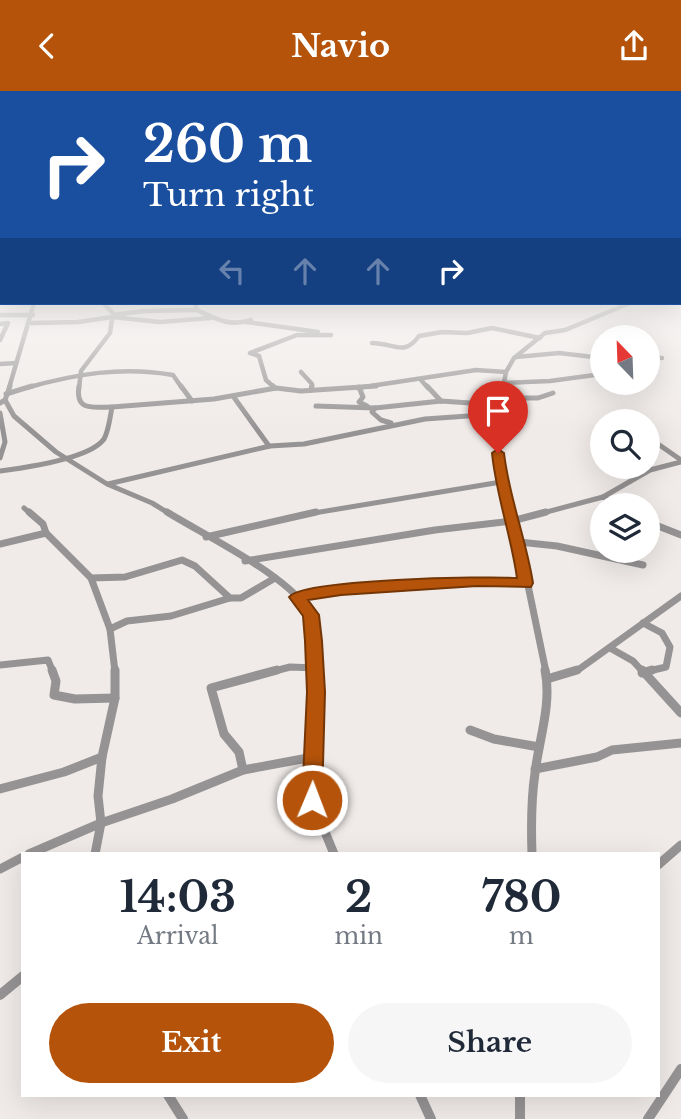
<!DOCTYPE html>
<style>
:root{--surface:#fff;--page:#f6f6f7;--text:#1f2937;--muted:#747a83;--accent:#b45309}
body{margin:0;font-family:"Libre Baskerville",serif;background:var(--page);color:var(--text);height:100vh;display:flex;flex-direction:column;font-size:26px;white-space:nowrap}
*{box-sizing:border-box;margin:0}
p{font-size:23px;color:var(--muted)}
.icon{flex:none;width:38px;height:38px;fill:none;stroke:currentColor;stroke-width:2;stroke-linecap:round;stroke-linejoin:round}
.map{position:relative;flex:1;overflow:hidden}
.side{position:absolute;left:21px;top:761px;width:639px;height:245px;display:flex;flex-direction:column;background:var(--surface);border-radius:0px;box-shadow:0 7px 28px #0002}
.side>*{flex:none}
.guide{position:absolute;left:0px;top:0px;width:682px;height:214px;box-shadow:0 7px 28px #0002;background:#1a4fa0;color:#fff;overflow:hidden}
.needle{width:46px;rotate:337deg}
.controls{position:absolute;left:590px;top:234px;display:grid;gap:14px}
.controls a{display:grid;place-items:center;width:70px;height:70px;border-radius:50%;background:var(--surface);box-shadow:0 7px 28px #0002;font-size:35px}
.pin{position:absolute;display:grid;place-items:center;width:60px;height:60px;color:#fff;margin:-72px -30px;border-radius:50% 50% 50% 0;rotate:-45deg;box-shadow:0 0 7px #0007}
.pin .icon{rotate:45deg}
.me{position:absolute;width:77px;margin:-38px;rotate:1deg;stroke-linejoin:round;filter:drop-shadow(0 0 5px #0008)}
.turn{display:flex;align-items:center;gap:24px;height:147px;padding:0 28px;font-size:32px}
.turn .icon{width:91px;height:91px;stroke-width:2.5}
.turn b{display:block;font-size:49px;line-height:60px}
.lanes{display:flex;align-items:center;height:66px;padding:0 28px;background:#0003;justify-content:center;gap:35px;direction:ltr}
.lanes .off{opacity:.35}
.eta{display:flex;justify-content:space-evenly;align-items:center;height:119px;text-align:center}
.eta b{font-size:42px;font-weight:800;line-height:49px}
.button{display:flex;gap:14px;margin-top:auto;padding:14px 28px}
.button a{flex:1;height:80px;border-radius:42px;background:var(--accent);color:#fff;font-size:28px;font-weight:800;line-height:80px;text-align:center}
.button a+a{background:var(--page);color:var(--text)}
header{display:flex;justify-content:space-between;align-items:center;height:91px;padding:0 28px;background:var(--accent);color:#fff;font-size:32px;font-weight:800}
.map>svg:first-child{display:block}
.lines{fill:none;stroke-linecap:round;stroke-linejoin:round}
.minor-far4{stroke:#959393;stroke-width:4.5}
.minor-far3{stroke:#959393;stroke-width:5}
.minor-far2{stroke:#959393;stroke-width:7}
.minor-far1{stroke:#959393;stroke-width:9}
.minor{stroke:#959393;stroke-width:10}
.route{fill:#b45309;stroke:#753606;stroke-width:2}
</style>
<header><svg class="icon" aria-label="back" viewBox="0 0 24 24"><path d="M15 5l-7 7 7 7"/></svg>Navio<svg class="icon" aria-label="share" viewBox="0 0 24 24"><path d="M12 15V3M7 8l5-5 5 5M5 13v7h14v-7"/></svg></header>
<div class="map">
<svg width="681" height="1028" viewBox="0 0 681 1028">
<rect width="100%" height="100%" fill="#f0ebe9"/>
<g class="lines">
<g class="minor-far4">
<path d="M 195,212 L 197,219 C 216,228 230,236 251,229"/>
<polyline points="0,224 33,224"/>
<polyline points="113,224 144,220 197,219"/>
<polyline points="247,231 318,241"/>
<polyline points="31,232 78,231 112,226 160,231 210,227"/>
<polyline points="0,233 8,232 0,249"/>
<path d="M 372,252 C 394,252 404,266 419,245 L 442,241 L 467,242 L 492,237 L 540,247"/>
<polyline points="516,266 559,262 602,267"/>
<polyline points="648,266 662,267"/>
<polyline points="0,273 16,272"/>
<polyline points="301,281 312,293 311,297"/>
<polyline points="421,289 428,297"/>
<polyline points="504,292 550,290 602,283"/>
<polyline points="9,297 34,212"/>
<path d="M 26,297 C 75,283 122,275 173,284 L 182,297"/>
<polyline points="79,297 81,280 110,242 113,222 103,212"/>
<polyline points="275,297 266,289 259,265 250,262 297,244 331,244"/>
<polyline points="357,297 476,279 506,281"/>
<polyline points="503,297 506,281 514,267 545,242 565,239 630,212"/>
</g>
<g class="minor-far3">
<path d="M 79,295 C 75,321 93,316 112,316"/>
<polyline points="181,295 192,310"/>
<polyline points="273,295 275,297"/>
<polyline points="427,295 441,310"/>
<path d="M 503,295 C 495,339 498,380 511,423"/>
<polyline points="359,296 363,306 359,311 367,315"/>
<polyline points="311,299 312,295"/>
<polyline points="6,303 32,295"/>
<polyline points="233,305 269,355"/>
<polyline points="501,307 538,307 553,302"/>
<polyline points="5,309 14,325 56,361 107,393 152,412 170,423"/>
<polyline points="0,312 5,309 10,295"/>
<polyline points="316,315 375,317 441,310 500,314"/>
<polyline points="375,317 372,321 381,329 391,332"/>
<polyline points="0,322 5,351 0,367"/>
<polyline points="648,346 681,369"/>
<path d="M 0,380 C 23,377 90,368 104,348 C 109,339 110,326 112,316 L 214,308 L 276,297 L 301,300 L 376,295"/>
<polyline points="108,393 270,355 304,353 425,328 482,324 485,313"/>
<polyline points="603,406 618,415"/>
<polyline points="24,417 31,423"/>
<polyline points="308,423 501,391"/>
<polyline points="539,423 603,406 650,379 681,371"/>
</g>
<g class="minor-far2">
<polyline points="29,421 43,433 46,442"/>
<path d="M 167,421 C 206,445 281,481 307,517 C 317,532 316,563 316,581"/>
<polyline points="510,421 519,451 546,581"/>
<polyline points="648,431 681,444"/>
<polyline points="206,446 316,421"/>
<polyline points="519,451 557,455 643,474"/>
<polyline points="0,453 46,442 91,487 110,538 115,581"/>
<polyline points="245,470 435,439 512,430 546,421"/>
<polyline points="91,487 125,486 182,469 195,475 230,507 241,507 275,487"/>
<path d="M 297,505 C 372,495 449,489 525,492"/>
<polyline points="643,532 662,542 670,556 666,576 645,581"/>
<polyline points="110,538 127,530 171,525 230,507"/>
<polyline points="610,557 633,570 643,581"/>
<polyline points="0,574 48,569 53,581"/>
<polyline points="271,581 290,576 316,577"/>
<polyline points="571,581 578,579 681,505"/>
</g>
<g class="minor-far1">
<polyline points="52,579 56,590 54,604 75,608 115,607"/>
<polyline points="316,579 312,709 334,763"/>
<polyline points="642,579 681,622"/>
<polyline points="642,582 652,579"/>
<polyline points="547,588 577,579"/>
<polyline points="470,639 494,648 539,656"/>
<polyline points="535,678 597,666 612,659 681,652"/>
<polyline points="243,679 239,661 224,643 211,597 277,579"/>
<polyline points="0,698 64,681 102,666"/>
<polyline points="29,763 101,732 172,708 243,679 313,666"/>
<polyline points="95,763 101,732 98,705 102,666 115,607 115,579"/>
<path d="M 532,763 C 531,735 531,709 535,682 C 539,648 552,613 545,579"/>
<polyline points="658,774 681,754"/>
<polyline points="0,778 23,766"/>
</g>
<g class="minor">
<polyline points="0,904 23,885"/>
<polyline points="168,1004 183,1028"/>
<polyline points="420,1004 431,1028"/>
<polyline points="520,1004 520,1028"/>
<polyline points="648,1028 681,978"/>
</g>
</g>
<linearGradient id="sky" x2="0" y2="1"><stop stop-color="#8ea2cc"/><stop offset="0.58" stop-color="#f8f6f5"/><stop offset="1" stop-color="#f8f6f5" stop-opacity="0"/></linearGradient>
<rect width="681" height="339" fill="url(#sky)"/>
<path class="route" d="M 498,358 L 504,362 C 509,406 526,448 533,492 L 531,496 L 477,495 L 341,504 L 308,509 L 319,524 L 322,550 L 325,601 L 322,709 L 319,715 L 312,717 L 305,715 L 302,709 L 307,601 L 305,550 L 303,525 L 289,506 C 303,488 486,485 517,487 C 511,444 496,404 492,362 Z"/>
</svg>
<div class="controls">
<a><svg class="needle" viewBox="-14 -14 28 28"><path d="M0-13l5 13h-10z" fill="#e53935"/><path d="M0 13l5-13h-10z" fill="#747a83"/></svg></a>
<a><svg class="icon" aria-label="search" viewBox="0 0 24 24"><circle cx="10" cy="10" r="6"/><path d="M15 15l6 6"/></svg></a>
<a><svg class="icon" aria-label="layers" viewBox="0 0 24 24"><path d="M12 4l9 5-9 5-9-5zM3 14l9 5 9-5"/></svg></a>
</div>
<div class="pin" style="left:498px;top:362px;background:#d93025"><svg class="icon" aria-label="arrive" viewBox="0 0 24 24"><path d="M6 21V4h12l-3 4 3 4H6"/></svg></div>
<svg class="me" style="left:312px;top:709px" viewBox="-20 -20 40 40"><circle r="17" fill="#b45309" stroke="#fff" stroke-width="3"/><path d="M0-11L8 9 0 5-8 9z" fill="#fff"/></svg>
<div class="guide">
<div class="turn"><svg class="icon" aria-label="right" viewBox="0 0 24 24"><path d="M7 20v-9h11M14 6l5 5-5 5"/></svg><div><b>260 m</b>Turn right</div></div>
<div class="lanes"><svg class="icon off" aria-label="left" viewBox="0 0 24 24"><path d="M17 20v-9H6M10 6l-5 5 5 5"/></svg><svg class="icon off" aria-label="ahead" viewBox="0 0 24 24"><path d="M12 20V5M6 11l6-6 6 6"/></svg><svg class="icon off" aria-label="ahead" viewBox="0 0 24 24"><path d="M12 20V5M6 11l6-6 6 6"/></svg><svg class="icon" aria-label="right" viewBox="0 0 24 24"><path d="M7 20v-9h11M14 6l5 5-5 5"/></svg></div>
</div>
<section class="side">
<div class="eta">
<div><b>14:03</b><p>Arrival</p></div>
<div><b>2</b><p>min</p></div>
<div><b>780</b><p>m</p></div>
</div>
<div class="button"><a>Exit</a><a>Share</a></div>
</section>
</div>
